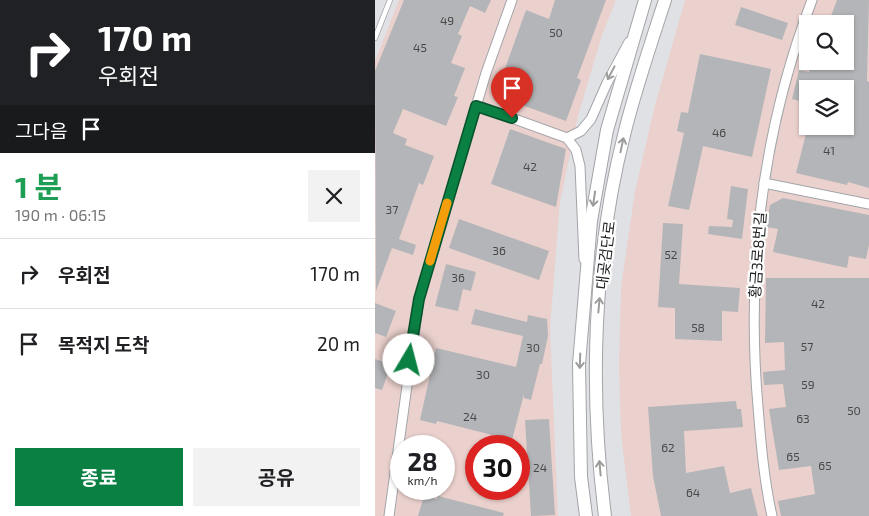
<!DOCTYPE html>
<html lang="ko">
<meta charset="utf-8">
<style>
:root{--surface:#fff;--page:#f2f2f2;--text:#202124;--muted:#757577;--line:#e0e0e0;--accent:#0b8043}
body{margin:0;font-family:"Exo 2","Noto Sans KR",sans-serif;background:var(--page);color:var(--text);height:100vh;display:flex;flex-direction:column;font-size:19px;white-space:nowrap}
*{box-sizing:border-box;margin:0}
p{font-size:16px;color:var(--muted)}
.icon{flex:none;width:28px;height:28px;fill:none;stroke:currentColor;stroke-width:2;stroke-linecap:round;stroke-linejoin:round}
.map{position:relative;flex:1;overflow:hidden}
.sheet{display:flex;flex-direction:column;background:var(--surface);width:375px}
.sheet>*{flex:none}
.hud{background:#202124;color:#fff;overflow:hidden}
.fabs{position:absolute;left:424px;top:15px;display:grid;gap:10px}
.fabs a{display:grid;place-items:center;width:55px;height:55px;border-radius:0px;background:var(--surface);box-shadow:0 1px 4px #0004;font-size:25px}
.speed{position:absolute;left:15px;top:435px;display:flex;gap:10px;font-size:25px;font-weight:700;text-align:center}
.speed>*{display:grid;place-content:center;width:65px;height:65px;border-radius:50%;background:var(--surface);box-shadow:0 1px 4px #0004;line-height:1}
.speed small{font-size:12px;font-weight:400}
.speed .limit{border:8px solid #d22;background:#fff;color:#111}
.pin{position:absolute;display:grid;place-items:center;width:42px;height:42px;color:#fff;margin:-51px -21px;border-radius:50% 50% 50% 0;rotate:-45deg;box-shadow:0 0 5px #0007}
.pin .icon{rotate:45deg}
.me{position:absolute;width:55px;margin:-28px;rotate:8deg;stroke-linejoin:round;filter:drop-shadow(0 0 4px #0008)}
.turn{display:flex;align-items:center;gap:18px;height:105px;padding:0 15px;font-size:22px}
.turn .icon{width:65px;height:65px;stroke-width:2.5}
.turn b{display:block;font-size:35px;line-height:42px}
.then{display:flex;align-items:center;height:48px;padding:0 15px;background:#0003;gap:10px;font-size:19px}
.round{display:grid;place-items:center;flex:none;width:52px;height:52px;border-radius:0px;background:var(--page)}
.headline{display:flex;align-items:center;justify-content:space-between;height:85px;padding:0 15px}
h1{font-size:30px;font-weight:700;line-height:38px;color:#1e9e55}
.cta{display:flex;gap:10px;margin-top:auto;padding:10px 15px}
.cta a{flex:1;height:58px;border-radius:0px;background:var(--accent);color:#fff;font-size:20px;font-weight:700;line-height:58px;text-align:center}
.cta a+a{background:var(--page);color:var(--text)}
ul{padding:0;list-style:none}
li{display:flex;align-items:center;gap:15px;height:70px;padding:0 15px;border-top:1px solid var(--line)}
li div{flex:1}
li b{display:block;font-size:19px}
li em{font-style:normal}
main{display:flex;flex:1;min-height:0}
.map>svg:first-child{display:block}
.industrial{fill:#ebd1cd;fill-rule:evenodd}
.building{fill:#b4b5b8}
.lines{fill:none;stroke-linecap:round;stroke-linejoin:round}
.lane-casing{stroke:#a3a4a8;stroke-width:6}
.street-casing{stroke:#a3a4a8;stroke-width:11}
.secondary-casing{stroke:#a3a4a8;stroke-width:14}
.lane{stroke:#fff;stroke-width:4.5}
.street{stroke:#fff;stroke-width:9}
.secondary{stroke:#fff;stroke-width:12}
.oneway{stroke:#9c9c9c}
.route-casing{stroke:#07532c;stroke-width:12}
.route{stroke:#0b8043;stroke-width:9}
.slow{stroke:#f59e0b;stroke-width:9}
.labels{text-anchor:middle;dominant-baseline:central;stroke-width:4.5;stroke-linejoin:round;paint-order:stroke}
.number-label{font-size:12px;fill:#464849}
.street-label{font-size:15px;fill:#222324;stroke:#fff}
</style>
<main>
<section class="sheet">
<div class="hud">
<div class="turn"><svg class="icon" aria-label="right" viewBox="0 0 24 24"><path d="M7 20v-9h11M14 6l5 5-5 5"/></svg><div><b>170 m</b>우회전</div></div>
<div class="then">그다음<svg class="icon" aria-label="arrive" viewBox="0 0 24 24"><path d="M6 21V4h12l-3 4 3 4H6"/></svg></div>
</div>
<div class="headline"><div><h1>1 분</h1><p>190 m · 06:15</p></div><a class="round"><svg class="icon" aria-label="close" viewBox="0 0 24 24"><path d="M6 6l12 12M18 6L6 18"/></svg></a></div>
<ul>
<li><svg class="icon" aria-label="right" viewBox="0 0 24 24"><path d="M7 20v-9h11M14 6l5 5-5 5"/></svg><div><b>우회전</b></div><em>170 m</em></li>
<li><svg class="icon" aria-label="arrive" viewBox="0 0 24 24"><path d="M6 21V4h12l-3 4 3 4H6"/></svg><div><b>목적지 도착</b></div><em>20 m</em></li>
</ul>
<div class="cta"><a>종료</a><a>공유</a></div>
</section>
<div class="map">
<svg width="494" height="516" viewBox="0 0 494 516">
<rect width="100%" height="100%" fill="#e0e1e5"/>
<g class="industrial">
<path d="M 24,0 L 241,0 L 227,35 L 203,116 L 185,202 L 175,328 L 183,516 L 0,516 L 0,61 ZM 26,446 L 69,446 L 69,489 L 26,489 ZM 101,446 L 144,446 L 144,489 L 101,489 Z"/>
<path d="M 310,0 L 494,0 L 494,516 L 256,516 L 246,434 L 244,366 L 246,287 L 260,191 L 279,109 ZM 432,24 L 470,24 L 470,61 L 432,61 ZM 432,89 L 470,89 L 470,126 L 432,126 Z"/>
</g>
<g class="building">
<polygon points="29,0 116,0 110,13 95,6 83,34 87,36 76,63 90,68 79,96 83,97 71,126 28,109 18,133 32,139 30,145 59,156 48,185 44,183 24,239 41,245 38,255 17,248 1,291 0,71"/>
<polygon points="180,0 231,0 202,78 206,80 191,121 130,99 131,95 123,88 151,10 174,19"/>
<polygon points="462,0 494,0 492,81 494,82 494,188 473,182 472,185 421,173 433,126 470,126 470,89 432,89 432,103 417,99 424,70 434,72 436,61 470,61 470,24 453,24"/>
<polygon points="366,7 413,23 407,40 360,25"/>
<polygon points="325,54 396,69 377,157 328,146 314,210 293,206 309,133 302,131 306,112 313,113"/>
<polygon points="135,129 191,149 181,207 116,184"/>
<polygon points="356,186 373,189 367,239 333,234 334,226 357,227 358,220 352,219"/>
<polygon points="408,198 494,215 494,245 491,259 474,256 472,268 398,252 403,229 391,227 395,205"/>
<polygon points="84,219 174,251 164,280 74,248"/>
<polygon points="288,223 308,224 304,284 365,288 363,312 347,311 347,341 300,339 300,308 283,307"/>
<polygon points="71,264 101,272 96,291 88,289 83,311 60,306"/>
<polygon points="391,278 494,278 494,516 406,516 403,501 440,494 436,466 404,470 394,409 411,407 408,384 389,385 388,372 410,370 409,342 390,343"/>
<polygon points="0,303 21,311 11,337 0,333"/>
<polygon points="100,309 152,322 153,315 172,319 173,336 167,364 165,364 156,400 149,398 149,394 137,440 62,421 61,424 45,420 61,348 141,367 148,336 96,324"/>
<polygon points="0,359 16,364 7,390 0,388"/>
<polygon points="361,401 362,409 366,409 368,427 309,431 311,473 349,466 355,493 376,488 383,516 286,516 278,476 273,407"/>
<polygon points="174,419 180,515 156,516 150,420"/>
<polygon points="49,496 62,499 63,496 129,513 128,516 43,516"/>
</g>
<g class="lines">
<g class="lane-casing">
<polyline id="lane" points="0,38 15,0"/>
</g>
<g class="street-casing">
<g id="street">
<polyline points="101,105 192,138 201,150 205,166 209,259"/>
<polyline points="192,138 206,131 216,119 232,83 254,42"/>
<polyline points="389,183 494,204"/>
<polyline points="14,516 44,299 111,73 137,0"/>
<path d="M 397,516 C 389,480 386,444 383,407 C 371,267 387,131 437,0"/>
</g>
</g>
<g class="secondary-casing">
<g id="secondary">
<polyline points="211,516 206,477 204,364 216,221 232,130 270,0"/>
<path d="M 230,516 C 214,389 218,255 250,131 C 261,87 276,43 290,0"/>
</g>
</g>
<use href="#lane" class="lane"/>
<use href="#street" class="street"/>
<use href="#secondary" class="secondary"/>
</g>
<defs><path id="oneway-shaft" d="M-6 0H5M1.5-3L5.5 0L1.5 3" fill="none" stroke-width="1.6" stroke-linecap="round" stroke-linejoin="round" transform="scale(1.25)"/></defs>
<g class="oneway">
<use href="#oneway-shaft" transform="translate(236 73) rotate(118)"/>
<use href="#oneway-shaft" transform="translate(247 145) rotate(-78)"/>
<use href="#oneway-shaft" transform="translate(219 199) rotate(98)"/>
<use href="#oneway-shaft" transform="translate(224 305) rotate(-85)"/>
<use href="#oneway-shaft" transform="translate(205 361) rotate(92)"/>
<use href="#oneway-shaft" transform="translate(225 468) rotate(-95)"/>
</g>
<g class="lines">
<g class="route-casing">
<polyline id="route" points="34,360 44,299 101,106 137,118"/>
</g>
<use href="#route" class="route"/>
<polyline class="slow" points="55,261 72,203"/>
</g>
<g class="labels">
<g class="number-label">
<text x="72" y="20">49</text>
<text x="181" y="32">50</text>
<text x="45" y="47">45</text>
<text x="344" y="132">46</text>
<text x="454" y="150">41</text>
<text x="155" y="166">42</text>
<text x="17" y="209">37</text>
<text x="124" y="250">36</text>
<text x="296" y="254">52</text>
<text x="83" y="277">36</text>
<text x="443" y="303">42</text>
<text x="323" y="327">58</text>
<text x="432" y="346">57</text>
<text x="158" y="347">30</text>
<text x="108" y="374">30</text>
<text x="433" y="384">59</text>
<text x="479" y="410">50</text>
<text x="95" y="416">24</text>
<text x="428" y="418">63</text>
<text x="293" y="447">62</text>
<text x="418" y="456">65</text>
<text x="450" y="465">65</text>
<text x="165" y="467">24</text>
<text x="318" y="492">64</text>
</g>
<g class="street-label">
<text transform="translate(230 255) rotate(-83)">대곶검단로</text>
<text transform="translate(382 255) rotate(-86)">황금3로8번길</text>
</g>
</g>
</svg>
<div class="fabs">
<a><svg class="icon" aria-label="search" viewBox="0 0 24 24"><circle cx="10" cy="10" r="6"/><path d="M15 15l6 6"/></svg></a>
<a><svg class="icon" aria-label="layers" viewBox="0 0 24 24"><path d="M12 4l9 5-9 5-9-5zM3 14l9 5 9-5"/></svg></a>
</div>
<div class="speed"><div>28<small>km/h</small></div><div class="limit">30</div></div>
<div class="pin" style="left:137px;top:118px;background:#d93025"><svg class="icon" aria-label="arrive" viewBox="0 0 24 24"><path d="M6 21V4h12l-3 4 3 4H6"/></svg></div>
<svg class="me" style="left:34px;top:360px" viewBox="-20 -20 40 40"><circle r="19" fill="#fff"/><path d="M0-13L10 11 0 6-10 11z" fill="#0b8043"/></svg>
</div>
</main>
